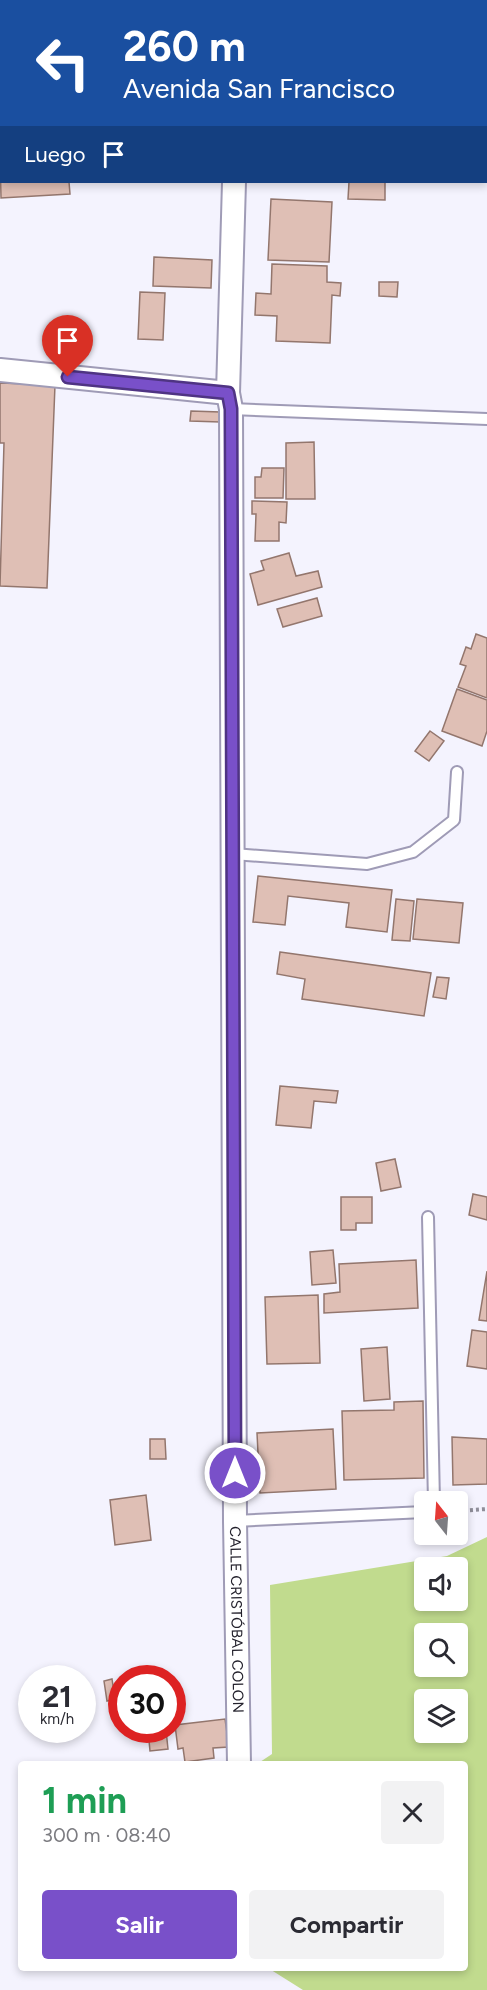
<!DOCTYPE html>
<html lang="es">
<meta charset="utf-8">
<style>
:root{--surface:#fff;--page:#f2f2f3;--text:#2b2b33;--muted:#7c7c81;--accent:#7950c9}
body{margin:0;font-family:Figtree,sans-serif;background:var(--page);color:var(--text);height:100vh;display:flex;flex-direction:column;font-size:22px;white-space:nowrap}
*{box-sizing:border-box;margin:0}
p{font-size:20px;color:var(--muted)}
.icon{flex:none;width:33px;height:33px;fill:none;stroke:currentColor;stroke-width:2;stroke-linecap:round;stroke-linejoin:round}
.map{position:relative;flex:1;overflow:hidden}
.drawer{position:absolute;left:18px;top:1761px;width:450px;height:210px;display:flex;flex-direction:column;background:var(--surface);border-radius:6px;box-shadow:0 3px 9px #0003}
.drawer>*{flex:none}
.hud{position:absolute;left:0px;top:0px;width:488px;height:183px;box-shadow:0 3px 9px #0003;background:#1a4fa0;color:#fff;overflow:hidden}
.needle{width:39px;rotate:343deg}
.controls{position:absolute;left:414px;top:1491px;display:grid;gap:12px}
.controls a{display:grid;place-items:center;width:54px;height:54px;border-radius:6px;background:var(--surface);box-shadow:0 3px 9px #0003;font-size:30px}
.speed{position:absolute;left:18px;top:1665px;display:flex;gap:12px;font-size:30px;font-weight:700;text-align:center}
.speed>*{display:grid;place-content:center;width:78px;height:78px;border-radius:50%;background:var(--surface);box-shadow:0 3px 9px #0003;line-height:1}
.speed small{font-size:15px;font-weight:400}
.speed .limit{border:9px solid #d22;background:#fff;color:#111}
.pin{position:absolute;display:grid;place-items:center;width:51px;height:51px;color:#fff;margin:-62px -26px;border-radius:50% 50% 50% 0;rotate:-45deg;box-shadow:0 0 6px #0007}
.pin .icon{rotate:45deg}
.me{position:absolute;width:66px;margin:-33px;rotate:0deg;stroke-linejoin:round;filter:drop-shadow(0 0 4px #0008)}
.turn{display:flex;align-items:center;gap:21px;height:126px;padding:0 24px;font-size:27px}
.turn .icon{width:78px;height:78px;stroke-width:2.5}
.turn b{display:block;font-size:42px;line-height:51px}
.then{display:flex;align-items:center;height:57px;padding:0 24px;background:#0003;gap:12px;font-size:22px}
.round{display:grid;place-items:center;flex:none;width:63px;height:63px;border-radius:6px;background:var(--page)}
.head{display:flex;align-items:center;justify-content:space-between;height:102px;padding:0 24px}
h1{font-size:36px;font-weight:700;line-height:45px;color:#1e9e55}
.button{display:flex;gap:12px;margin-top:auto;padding:12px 24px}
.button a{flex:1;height:69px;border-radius:6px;background:var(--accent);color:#fff;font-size:24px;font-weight:700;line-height:69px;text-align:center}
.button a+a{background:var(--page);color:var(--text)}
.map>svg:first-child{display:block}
.green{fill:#c1db8e;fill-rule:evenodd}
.building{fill:#dfbfb5;stroke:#93766d;stroke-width:1.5}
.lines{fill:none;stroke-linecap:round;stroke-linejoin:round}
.lane-casing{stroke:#9f9bb6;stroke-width:14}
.street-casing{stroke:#9f9bb6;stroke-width:26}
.path{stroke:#8f8e99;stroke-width:4;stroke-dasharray:3 3;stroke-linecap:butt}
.lane{stroke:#fff;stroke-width:10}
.street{stroke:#fff;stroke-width:22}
.route-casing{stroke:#4f3483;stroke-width:15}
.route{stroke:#7950c9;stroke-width:10}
.labels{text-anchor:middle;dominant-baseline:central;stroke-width:4.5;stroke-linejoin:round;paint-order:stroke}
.street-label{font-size:15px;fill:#23212c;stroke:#fff}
</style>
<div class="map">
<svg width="487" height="1990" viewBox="0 0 487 1990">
<rect width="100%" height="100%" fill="#f4f3fe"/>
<path class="green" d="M 487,1537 L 487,1990 L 303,1990 L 268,1968 L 465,1968 L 465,1764 L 257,1764 L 272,1754 L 270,1585 L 447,1556 ZM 424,1568 L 458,1568 L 458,1600 L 424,1600 ZM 424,1634 L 458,1634 L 458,1666 L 424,1666 ZM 424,1700 L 458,1700 L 458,1732 L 424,1732 Z"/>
<g class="building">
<polygon points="0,153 2,153 2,182 69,182 70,194 1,198"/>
<polygon points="349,182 385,182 385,200 348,199"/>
<polygon points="271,199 332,202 329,262 268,260"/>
<polygon points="154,257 212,260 211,288 153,286"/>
<polygon points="272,264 327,266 327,282 341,283 340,296 332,295 330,343 276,341 277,316 255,315 256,293 271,294"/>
<polygon points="379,282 398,282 397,297 379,296"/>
<polygon points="140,292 165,293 163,340 138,339"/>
<polygon points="0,383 55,385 47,588 0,586 4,443 0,443"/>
<polygon points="191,411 220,412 220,422 190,421"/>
<polygon points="314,442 315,499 286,499 286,443"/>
<polygon points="262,468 284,468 283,498 255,498 255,477 261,477"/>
<polygon points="252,501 287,502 286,523 279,522 279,541 255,541 256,514 252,514"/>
<polygon points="289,553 296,576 318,571 322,587 258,605 250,574 264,570 261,561"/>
<polygon points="317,598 322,616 283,627 277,609"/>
<polygon points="476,634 487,638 487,698 458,687 466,666 460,664 466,647 471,649"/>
<polygon points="457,689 487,700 487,731 482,746 442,731"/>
<polygon points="430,731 444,741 429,761 415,751"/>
<polygon points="258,876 392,890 387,932 346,927 349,903 288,896 285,925 253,922"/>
<polygon points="396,899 414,901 410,941 392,940"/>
<polygon points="417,899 463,903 459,943 413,939"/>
<polygon points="280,952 431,973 424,1016 302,999 305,979 277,974"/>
<polygon points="437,977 449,978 446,999 433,997"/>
<polygon points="280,1086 338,1091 336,1103 314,1101 311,1128 276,1125"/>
<polygon points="395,1159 401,1187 381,1191 376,1163"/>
<polygon points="473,1194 487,1197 487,1220 469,1215"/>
<polygon points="341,1197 372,1197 372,1223 356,1223 356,1230 341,1230"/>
<polygon points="333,1250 336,1283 312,1285 310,1252"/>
<polygon points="416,1260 418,1308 324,1313 324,1294 340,1292 339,1264"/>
<polygon points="487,1271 487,1321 479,1320"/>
<polygon points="318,1295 320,1363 267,1364 265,1297"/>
<polygon points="472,1330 487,1332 487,1369 467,1366"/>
<polygon points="387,1347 390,1399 364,1401 361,1349"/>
<polygon points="423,1401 424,1478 344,1480 342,1411 394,1410 394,1402"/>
<polygon points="333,1429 336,1489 260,1493 257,1433"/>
<polygon points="452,1437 487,1439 487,1484 453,1485"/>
<polygon points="150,1439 165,1439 166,1459 150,1459"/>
<polygon points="146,1495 151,1540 115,1545 110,1500"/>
<polygon points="112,1679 115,1699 107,1701 104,1681"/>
<polygon points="225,1719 229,1747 213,1748 214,1758 185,1762 183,1748 178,1749 175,1725"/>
<polygon points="148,1730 166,1730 168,1749 150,1751"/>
</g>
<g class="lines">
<g class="lane-casing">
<g id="lane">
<polyline points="231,409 487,419"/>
<polyline points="233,854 367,864 413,852 454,820 457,772"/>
<polyline points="428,1217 434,1502"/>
<polyline points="235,1521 424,1512"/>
</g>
</g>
<g class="street-casing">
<g id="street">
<polyline points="239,2 239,0"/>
<path id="s1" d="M 234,182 L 228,393 L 231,409 L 235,1521 L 239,1764"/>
<polyline points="0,370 228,393"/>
</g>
</g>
<polyline class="path" points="458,1511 487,1509"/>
<use href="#lane" class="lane"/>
<use href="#street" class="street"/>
</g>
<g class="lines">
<g class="route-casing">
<polyline id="route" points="68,377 228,393 231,409 235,1473"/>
</g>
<use href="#route" class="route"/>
</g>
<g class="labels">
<g class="street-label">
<text stroke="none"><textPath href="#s1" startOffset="1438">CALLE CRISTÓBAL COLON</textPath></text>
</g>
</g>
</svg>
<div class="controls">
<a><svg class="needle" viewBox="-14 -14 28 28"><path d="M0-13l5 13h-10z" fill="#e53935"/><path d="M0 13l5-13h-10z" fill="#7c7c81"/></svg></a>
<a><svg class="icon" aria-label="sound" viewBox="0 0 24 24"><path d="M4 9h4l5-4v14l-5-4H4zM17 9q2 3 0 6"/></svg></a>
<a><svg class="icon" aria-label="search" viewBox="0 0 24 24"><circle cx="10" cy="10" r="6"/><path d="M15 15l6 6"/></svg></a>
<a><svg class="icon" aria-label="layers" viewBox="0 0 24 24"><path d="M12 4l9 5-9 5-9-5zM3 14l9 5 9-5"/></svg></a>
</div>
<div class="speed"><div>21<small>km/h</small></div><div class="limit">30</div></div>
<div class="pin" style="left:68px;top:377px;background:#d93025"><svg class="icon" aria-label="arrive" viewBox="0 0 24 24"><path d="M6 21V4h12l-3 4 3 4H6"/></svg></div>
<svg class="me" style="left:235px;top:1473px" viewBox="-20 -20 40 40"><circle r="17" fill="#7950c9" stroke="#fff" stroke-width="3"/><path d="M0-11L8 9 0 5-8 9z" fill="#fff"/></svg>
<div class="hud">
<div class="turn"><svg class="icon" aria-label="left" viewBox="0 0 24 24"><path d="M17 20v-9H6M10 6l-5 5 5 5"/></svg><div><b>260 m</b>Avenida San Francisco</div></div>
<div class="then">Luego<svg class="icon" aria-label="arrive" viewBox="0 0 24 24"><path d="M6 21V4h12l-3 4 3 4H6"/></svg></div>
</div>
<section class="drawer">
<div class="head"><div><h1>1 min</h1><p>300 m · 08:40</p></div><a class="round"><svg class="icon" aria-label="close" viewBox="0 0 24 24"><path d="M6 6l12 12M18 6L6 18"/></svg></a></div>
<div class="button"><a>Salir</a><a>Compartir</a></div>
</section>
</div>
